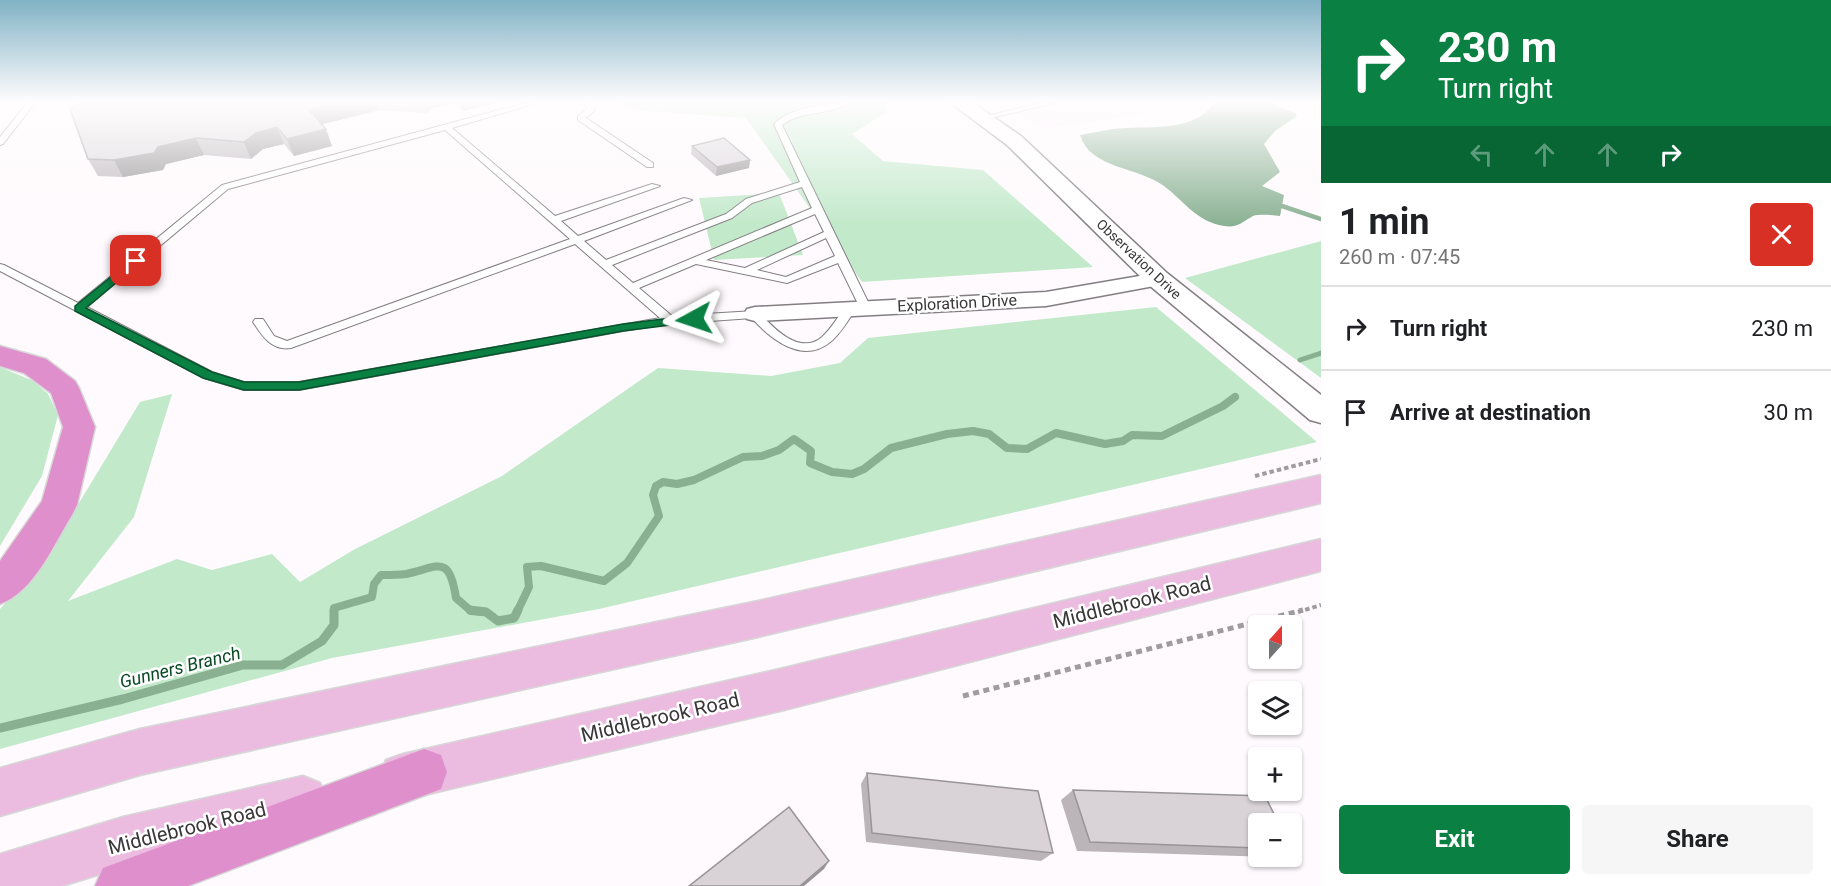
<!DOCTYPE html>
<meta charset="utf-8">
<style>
:root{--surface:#fff;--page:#f6f6f6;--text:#202124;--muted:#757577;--line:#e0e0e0;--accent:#0b8043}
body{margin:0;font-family:Roboto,sans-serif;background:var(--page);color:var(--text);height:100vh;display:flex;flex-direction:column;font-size:22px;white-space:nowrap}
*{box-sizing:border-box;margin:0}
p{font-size:20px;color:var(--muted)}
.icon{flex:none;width:33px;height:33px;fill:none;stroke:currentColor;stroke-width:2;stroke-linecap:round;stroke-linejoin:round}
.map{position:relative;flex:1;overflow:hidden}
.details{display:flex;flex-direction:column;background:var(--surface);width:510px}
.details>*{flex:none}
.guide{background:#0b8043;color:#fff;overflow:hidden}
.needle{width:39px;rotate:21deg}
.controls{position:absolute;left:1248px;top:615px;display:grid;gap:12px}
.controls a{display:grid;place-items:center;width:54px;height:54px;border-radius:6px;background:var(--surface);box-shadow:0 2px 4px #0004;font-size:30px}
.pin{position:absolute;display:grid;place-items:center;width:51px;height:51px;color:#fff;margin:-26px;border-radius:12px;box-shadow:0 3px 9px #0006}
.me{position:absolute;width:66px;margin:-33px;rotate:265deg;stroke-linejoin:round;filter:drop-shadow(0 0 4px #0008)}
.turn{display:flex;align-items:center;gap:21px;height:126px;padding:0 18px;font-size:27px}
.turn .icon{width:78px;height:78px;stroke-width:2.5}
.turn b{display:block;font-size:42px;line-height:51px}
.lanes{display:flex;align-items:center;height:57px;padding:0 18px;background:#0003;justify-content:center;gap:30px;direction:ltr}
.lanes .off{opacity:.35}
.round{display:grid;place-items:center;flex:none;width:63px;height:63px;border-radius:6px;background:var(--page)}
.headline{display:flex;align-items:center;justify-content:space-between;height:102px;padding:0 18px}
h1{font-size:36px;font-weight:700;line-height:45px}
.action{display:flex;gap:12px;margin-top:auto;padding:12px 18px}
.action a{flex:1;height:69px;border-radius:6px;background:var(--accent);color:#fff;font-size:24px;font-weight:700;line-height:69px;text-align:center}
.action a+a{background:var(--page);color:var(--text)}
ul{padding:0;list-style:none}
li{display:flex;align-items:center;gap:18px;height:84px;padding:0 18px;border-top:2px solid var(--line)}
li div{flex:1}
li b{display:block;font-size:22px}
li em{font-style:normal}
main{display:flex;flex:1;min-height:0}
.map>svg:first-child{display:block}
.built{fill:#fceff8}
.green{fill:#c1e9ca}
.water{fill:#88b091}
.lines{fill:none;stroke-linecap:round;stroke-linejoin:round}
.stream-far3{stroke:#88b091;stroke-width:4.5}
.stream-far2{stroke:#88b091;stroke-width:5}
.stream-far1{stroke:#88b091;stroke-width:8}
.stream{stroke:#88b091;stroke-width:9}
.service-casing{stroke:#837e82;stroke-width:2}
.minor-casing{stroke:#837e82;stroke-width:3}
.tertiary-casing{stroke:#837e82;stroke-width:3}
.primary-casing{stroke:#d7d7d7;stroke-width:3}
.motorway-casing{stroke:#d7d7d7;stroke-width:3}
.path-far1{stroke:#9f9c9e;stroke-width:4;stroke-dasharray:4.5 3;stroke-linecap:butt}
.path{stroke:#9f9c9e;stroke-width:5;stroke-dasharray:6 4.5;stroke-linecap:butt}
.service{fill:#fff;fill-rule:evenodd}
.minor{fill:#fff;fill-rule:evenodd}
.tertiary{fill:#fff;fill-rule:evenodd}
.primary{fill:#ebbce0;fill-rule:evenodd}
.motorway{fill:#de8fcc;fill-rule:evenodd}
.wall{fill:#bbb5ba}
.shaded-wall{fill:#989497}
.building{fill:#d9d3d8;stroke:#989497;stroke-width:1.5}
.route{fill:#0b8043;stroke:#07532c;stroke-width:1.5}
.labels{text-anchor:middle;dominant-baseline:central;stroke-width:5;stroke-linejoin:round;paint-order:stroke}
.far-street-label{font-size:14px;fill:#393738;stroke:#fff}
.street-label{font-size:16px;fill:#393738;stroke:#fff}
.water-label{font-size:18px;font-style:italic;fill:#084b24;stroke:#fff}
.near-street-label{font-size:20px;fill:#393738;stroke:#fff}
</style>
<main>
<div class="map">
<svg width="1321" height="886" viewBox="0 0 1321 886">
<rect width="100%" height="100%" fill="#fffafd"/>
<polygon class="built" points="992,103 1168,103 1149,113 1046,129"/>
<g class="green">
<polygon points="620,103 886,103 887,112 852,134 883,161 983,170 1093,267 862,282 746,118 634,110"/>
<polygon points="779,193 803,255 714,260 699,198"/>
<polygon points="1321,241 1321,378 1185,278"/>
<polygon points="1156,307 1317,442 599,609 332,658 0,749 0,609 47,556 140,402 172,394 134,517 68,601 177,559 212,570 272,554 300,582 355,549 502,476 658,368 771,376 840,363 868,338"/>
<polygon points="0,367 33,381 48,394 58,415 42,476 0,546"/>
</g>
<path class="water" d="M 1214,103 L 1269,103 L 1295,113 L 1297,116 L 1275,131 L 1264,144 L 1280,172 L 1262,186 L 1284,195 L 1280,216 C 1274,215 1259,214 1253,216 C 1242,222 1238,228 1224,226 C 1197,222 1184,201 1164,186 C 1139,167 1090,169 1080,135 C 1091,133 1102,131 1113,129 C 1144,125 1194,134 1214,103 Z"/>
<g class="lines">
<polyline class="stream-far3" points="1282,206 1321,219"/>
<g class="stream-far2">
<polyline points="1300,360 1321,353"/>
<polyline points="1233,398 1236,396"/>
</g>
<g class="stream-far1">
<path d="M 334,612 L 334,608 L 372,597 L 374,584 L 381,575 C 389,575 398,575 406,574 C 437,568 449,552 456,598 L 471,611 L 485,612"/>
<polyline points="517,612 529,587 527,567 541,566 604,581 627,563 659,516 653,495 656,486 663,482 677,484 694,480 743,457 762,456 779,450 794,439 811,451 810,463 832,472 852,474 864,469 891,448 947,434 973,431 989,434 1007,448 1027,449 1056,433 1105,444 1123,441 1132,435 1162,436 1223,406 1235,397"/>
</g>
<g class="stream">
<polyline points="470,610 486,612 498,621 514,618 518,610"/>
<polyline points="0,728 123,699 243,665 282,665 322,641 334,625 334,610"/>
</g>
<g class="service-casing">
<g id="service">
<polygon points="27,103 35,103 3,144 0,145 0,137"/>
<path d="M 525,103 L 537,103 L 452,128 L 555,216 L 652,184 L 660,186 L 561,221 L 578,236 L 684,198 L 692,200 L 584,241 L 606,260 L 726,214 L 746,199 L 800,182 L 774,124 C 790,108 825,103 847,103 C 829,116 801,110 782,125 L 871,308 L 865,311 L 861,310 L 838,263 L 787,283 L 696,264 L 639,288 L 672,316 L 755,311 L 759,312 C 773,328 800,356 822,337 C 832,328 838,316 846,307 L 854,307 L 856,309 C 848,320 840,335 829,343 C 802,364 770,339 752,318 L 669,324 L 623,331 L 299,390 L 244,390 L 204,378 L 0,271 L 0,264 L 4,265 L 78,303 L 222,185 ZM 445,130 L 570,239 L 287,341 L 274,336 L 263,319 L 255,319 L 253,322 C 262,336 272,351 291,348 L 575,244 L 660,318 L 299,382 L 244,382 L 212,372 L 87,307 L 228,189 ZM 802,187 L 812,208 L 633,283 L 612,265 L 732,218 L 752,203 ZM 815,214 L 824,232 L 745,268 L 706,260 ZM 826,238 L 835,256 L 786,277 L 757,270 Z"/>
<polygon points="582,103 592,103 595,105 595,110 586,118 653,163 653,167 647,167 578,120 578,116 587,109 587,106"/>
<polygon points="1041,103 1055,103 986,119 982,117"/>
</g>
</g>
<g class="minor-casing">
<polygon id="minor" points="1157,273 1165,274 1168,279 1165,284 1046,306 755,321 747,319 744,314 747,309 755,307 1046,292"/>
</g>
<g class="tertiary-casing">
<polygon id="tertiary" points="951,103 973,103 1021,136 1167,273 1321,395 1321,423 1310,420 1149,285 1007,145"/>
</g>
<g class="primary-casing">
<g id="primary">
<polygon points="1321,475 1321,503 758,637 140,775 0,816 0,768 140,729 758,601"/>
<polygon points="1321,539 1321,571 784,710 403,800 386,794 380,777 386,760 403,754 784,668"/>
<polygon points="303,776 320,783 327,800 320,817 303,824 123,867 62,886 0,886 0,854 123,817"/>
</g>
</g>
<g class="motorway-casing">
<g id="motorway">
<path d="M 0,346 L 46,359 L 75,381 L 79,388 L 95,427 L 77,505 L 72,515 C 53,545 35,591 0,604 L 0,561 L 42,501 L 63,427 L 51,393 L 24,373 L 0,366 Z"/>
<polygon points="424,749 441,755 447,772 441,789 188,886 95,886 103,868"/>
</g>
</g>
<g class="path-far1">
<polyline points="1255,476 1321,459"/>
<polyline points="1298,612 1321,605"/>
</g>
<polyline class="path" points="963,696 1303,610"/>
<use href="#service" class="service"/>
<use href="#minor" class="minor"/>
<use href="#tertiary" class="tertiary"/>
<use href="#primary" class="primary"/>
<use href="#motorway" class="motorway"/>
</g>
<g class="wall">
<polygon points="80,103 495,103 463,111 455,104 431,108 426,113 380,110 322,124 332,146 294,156 284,144 263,149 251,159 204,155 166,164 163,170 123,177 98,176 88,159"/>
<polygon points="692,146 750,160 749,168 716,176 691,154"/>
<polygon points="867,773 1053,853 1041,861 866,842 861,784"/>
<polygon points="1073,790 1258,824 1258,856 1275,856 1272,857 1077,851 1061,800"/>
</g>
<g class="shaded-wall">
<polygon points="339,103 378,103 380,110 315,126 309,110"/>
<polygon points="423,103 455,103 455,104 431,108 426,113"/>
<polygon points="462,103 495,103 463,111"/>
<polygon points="277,127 284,144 263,149 251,159 244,142 256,133"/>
<polygon points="326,129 332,146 294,156 287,139"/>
<polygon points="196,138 204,155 166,164 163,170 123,177 114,160 158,147"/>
<polygon points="750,160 749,168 716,176 717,167"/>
<polygon points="829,861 824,869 804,886 800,886"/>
</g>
<g class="building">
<polygon points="80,103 339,103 309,110 326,129 287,139 277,127 256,133 244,142 196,138 158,147 154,153 114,160 88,159 70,109"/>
<polygon points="724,138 750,160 717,167 692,146"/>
<polygon points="867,773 1038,791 1053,853 872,833"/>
<polygon points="1073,790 1265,796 1279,824 1258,824 1258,848 1090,842"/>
<polygon points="789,807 829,861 800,886 689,886"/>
</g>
<linearGradient id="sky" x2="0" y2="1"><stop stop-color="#81b2c5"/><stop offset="0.45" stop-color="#fffdfe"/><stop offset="1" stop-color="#fffdfe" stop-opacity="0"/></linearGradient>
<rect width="1321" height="227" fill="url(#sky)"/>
<polygon class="route" points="133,259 142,261 86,308 212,372 244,382 299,382 623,324 694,315 700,319 694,322 623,331 299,390 244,390 203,378 75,311 75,306"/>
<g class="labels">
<g class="far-street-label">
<text transform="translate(1139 259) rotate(43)">Observation Drive</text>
</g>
<g class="street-label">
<text transform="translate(957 303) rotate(-3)">Exploration Drive</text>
</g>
<g class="water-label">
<text transform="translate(180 667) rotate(-14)">Gunners Branch</text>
</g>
<g class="near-street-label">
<text transform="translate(1132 602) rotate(-14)">Middlebrook Road</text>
<text transform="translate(660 717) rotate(-13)">Middlebrook Road</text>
<text transform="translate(187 828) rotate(-14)">Middlebrook Road</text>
</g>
</g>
</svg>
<div class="controls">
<a><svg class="needle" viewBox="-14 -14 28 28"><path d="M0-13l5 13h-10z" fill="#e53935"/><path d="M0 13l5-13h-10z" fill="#757577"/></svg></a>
<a><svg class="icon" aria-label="layers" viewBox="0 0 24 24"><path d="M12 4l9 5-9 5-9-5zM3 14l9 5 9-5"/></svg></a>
<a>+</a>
<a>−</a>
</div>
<div class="pin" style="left:136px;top:261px;background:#d93025"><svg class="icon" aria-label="arrive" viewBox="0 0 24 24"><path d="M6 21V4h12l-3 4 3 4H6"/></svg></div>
<svg class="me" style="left:694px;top:319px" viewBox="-20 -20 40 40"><path d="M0-17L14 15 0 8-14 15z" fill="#0b8043" stroke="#fff" stroke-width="4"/></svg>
</div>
<section class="details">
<div class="guide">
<div class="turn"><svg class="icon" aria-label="right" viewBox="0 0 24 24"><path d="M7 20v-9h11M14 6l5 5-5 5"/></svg><div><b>230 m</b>Turn right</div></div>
<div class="lanes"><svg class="icon off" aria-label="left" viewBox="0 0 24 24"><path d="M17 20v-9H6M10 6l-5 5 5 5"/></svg><svg class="icon off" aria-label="ahead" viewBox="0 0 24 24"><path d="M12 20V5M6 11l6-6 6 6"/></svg><svg class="icon off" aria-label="ahead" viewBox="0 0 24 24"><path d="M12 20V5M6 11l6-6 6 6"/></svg><svg class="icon" aria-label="right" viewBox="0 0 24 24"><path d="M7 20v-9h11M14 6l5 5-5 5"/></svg></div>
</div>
<div class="headline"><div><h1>1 min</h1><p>260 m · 07:45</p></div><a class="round" style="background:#d93025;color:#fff"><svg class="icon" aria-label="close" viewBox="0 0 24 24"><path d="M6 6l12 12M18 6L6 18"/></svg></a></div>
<ul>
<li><svg class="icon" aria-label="right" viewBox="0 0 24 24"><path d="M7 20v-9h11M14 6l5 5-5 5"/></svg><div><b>Turn right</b></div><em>230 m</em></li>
<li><svg class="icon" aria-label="arrive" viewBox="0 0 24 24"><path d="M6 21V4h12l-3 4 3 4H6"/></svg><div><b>Arrive at destination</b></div><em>30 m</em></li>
</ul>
<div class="action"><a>Exit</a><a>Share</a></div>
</section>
</main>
